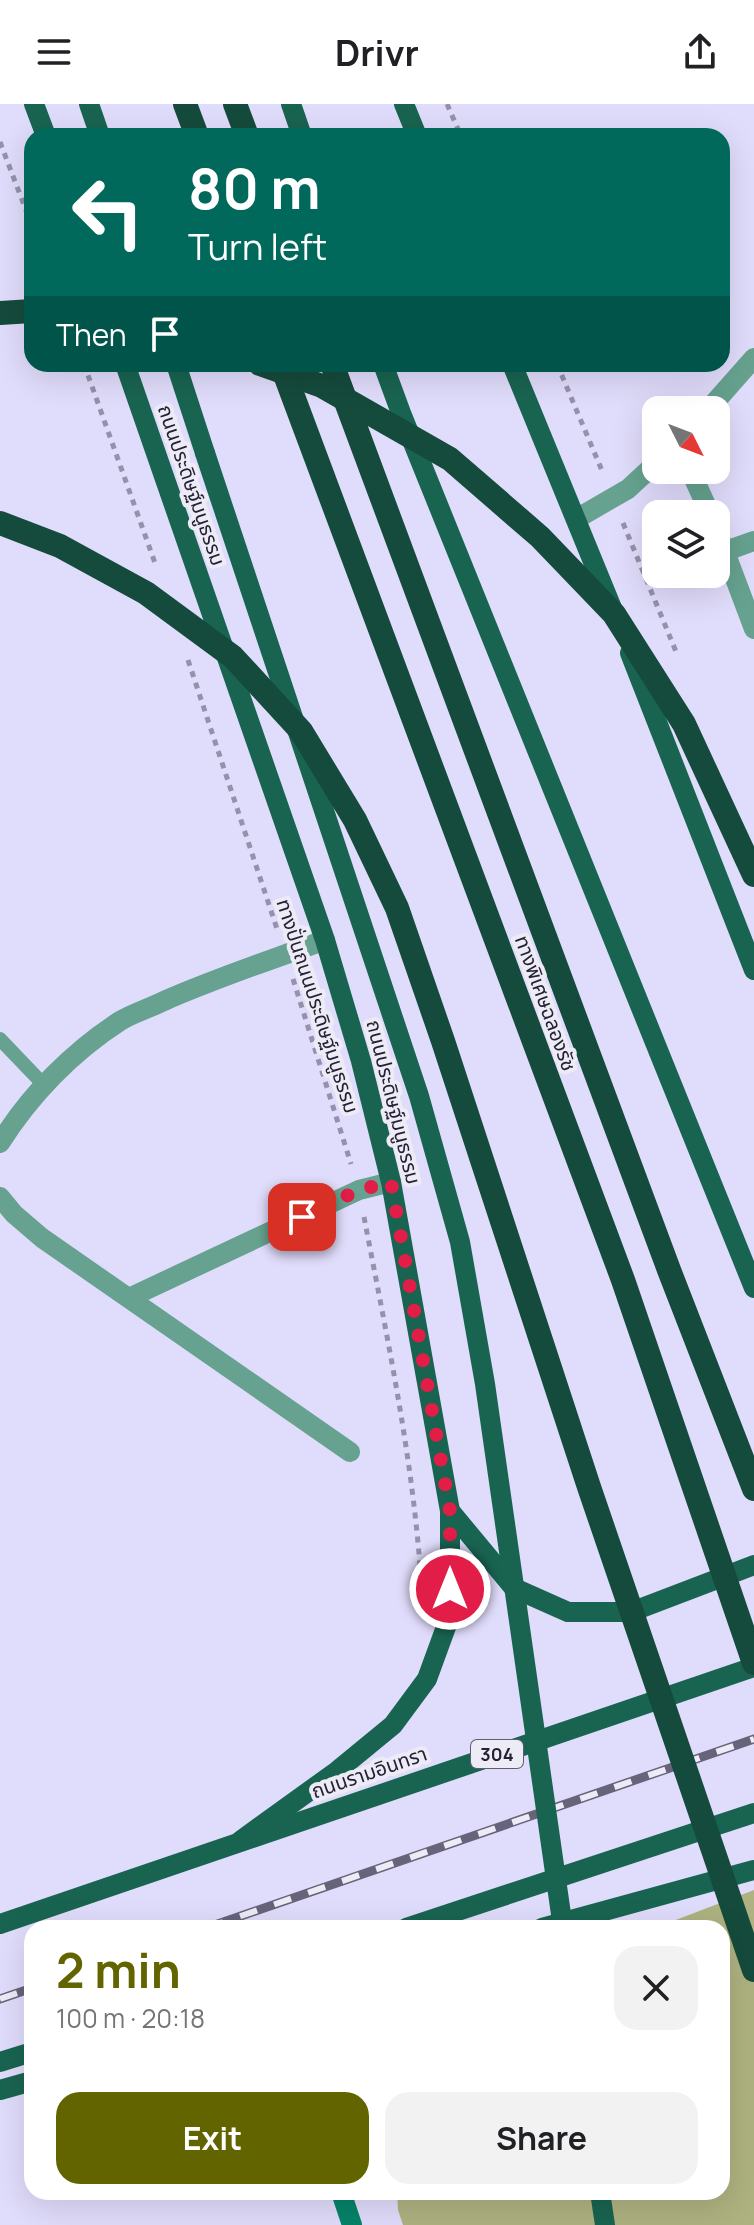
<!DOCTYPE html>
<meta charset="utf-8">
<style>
:root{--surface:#fff;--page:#f2f2f2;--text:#202124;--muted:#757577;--accent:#626400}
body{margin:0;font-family:Manrope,"Noto Sans Thai",sans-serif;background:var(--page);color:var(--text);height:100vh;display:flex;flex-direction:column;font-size:30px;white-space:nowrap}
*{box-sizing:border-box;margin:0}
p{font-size:26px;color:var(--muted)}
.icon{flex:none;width:44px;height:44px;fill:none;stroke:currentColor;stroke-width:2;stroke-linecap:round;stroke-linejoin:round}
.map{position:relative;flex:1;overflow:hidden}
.sheet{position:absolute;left:24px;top:1816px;width:706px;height:280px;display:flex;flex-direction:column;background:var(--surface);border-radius:24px;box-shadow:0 8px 32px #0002}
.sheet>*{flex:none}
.banner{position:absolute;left:24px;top:24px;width:706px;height:244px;border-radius:24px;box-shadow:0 8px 32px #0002;background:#00695c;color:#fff;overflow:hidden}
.needle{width:52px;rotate:132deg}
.tools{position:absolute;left:642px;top:292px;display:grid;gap:16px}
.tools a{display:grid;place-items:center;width:88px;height:88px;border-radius:16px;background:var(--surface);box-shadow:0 8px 32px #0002;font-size:40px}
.pin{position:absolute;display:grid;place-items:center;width:68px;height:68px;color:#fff;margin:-34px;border-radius:16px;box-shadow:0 4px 12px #0006}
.me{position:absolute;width:88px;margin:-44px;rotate:0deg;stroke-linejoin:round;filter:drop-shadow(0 0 6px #0008)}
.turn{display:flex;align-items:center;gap:28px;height:168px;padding:0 32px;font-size:36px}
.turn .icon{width:104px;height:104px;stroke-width:2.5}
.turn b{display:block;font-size:56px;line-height:68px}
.then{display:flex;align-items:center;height:76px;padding:0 32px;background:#0003;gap:16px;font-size:30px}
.round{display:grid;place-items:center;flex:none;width:84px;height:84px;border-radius:24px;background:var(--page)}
.summary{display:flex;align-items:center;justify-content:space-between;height:136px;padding:0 32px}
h1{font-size:48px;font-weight:700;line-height:60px;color:var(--accent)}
.cta{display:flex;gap:16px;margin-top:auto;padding:16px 32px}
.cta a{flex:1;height:92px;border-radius:24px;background:var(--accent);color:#fff;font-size:32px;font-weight:700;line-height:92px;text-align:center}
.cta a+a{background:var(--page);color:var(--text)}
header{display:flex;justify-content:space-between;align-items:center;height:104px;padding:0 32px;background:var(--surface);font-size:36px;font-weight:700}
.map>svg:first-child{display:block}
.green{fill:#aeb280}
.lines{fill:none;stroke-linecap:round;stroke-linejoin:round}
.path{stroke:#9591ab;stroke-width:5;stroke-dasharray:6 6;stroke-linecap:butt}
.service{stroke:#66a28f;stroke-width:14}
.minor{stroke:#66a28f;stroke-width:20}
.secondary{stroke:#058368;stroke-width:20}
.primary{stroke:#196451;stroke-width:20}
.motorway{stroke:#154b3c;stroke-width:24}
.rail-casing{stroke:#67637b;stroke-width:9}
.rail{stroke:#edecf6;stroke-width:6;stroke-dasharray:18;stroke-linecap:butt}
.primary-bridge{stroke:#196451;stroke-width:20}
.motorway-bridge{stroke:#154b3c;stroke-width:24}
.route{stroke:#e11d48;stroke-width:14;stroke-dasharray:0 25.2}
.labels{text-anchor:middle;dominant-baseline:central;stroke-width:8;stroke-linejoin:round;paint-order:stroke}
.shield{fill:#edecf6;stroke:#605e6e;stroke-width:2}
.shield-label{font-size:18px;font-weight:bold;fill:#242134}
.street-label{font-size:20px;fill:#242134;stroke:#edecf6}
</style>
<header><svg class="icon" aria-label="menu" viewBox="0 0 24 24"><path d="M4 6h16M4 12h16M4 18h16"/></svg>Drivr<svg class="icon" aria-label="share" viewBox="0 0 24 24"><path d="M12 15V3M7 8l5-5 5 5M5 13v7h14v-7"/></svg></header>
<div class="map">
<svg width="754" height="2121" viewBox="0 0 754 2121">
<rect width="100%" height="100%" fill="#e0dcfb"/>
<polygon class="green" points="754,1786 754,2121 403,2121 398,2106 397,2088 722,2088 722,1824 655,1824"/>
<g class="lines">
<g class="path">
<polyline points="447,0 461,32"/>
<polyline points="0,38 32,122"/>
<polyline points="84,260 155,459"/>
<polyline points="557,260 603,369"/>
<polyline points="623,419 677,550"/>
<polyline points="188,556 278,828"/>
<polyline points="293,875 351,1060"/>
<path d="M 364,1113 C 386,1228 411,1345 420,1462"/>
</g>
<polyline class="service" points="0,935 44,981"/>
<g class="minor">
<polyline points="708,306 754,254"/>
<polyline points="690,366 710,410"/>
<polyline points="576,415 628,385 656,359"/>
<polyline points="716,424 754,525"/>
<polyline points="726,447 754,437"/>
<path d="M 0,1039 C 30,991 72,948 120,917 C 133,909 150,904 164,897 C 216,874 271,856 325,836"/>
<polyline points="0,1093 14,1110 42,1134 350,1348"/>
<polyline points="131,1193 359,1086 391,1078"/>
</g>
<polyline class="secondary" points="341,2088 352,2121"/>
<g class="primary">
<polyline points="34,0 46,32"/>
<polyline points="89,0 100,32"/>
<polyline points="291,0 302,32"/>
<polyline points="404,0 417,32"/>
<polyline points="125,260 325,836 361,957 391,1078 450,1407 450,1512 427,1575 393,1621 337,1667 240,1737"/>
<polyline points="176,260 205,349"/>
<polyline points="383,260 401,309 754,1184"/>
<polyline points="512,260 612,504"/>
<polyline points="630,549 754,866"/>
<polyline points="450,1407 514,1484 568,1508 631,1508 754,1461"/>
<polyline points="0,1820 754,1563"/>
<polyline points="406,1824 754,1709"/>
<polyline points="542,1824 754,1766"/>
<polyline points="0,1958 32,1948"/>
<polyline points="0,1986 32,1977"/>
<polyline points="600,2088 605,2121"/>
</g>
<g class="motorway">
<polyline points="185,0 197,32"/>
<polyline points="235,0 247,32"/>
<polyline points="0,209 32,207"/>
<polyline points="332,260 669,1166 754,1385"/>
</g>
<g class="rail-casing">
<g id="rail">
<polyline points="206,1824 754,1635"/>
<polyline points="0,1895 32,1884"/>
</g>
</g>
<use href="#rail" class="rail"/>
<polyline class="primary-bridge" points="205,349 419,992 460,1138 485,1280 563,1824"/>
<g class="motorway-bridge">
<polyline points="260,260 322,282 450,355 540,433 614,510 684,620 754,771"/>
<polyline points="281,260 623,1176 754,1559"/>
<polyline points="0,419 60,442 146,489 233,553 301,627 355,716 397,804 443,937 589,1383 754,1866"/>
</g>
</g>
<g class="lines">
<polyline class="route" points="302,1113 359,1086 391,1078 450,1407 450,1485"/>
</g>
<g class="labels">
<rect class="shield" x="471" y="1636" width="52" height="28" rx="6"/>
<g class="shield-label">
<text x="497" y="1650">304</text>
</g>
<g class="street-label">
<text transform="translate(192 381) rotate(71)">ถนนประดิษฐ์มนูธรรม</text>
<text transform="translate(546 899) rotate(70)">ทางพิเศษฉลองรัช</text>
<text transform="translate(318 902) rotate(72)">ทางปั่นถนนประดิษฐ์มนูธรรม</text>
<text transform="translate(394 998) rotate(76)">ถนนประดิษฐ์มนูธรรม</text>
<text transform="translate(369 1668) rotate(-19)">ถนนรามอินทรา</text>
</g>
</g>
</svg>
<div class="tools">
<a><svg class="needle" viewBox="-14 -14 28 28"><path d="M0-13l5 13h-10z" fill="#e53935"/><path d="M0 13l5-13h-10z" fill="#757577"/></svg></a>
<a><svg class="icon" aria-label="layers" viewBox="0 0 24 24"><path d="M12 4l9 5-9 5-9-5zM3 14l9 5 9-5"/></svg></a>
</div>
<div class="pin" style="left:302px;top:1113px;background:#d93025"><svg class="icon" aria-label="arrive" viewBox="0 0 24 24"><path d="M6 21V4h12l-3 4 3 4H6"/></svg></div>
<svg class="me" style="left:450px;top:1485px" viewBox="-20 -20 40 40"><circle r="17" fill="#e11d48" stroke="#fff" stroke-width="3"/><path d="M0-11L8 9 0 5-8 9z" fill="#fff"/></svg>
<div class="banner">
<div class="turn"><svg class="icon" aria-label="left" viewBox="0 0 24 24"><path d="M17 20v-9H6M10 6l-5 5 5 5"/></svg><div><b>80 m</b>Turn left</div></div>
<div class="then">Then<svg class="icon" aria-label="arrive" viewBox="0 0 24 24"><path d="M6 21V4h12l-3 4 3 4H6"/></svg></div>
</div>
<section class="sheet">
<div class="summary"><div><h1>2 min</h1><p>100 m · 20:18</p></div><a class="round"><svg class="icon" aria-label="close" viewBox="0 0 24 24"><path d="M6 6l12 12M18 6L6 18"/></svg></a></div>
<div class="cta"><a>Exit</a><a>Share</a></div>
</section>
</div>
